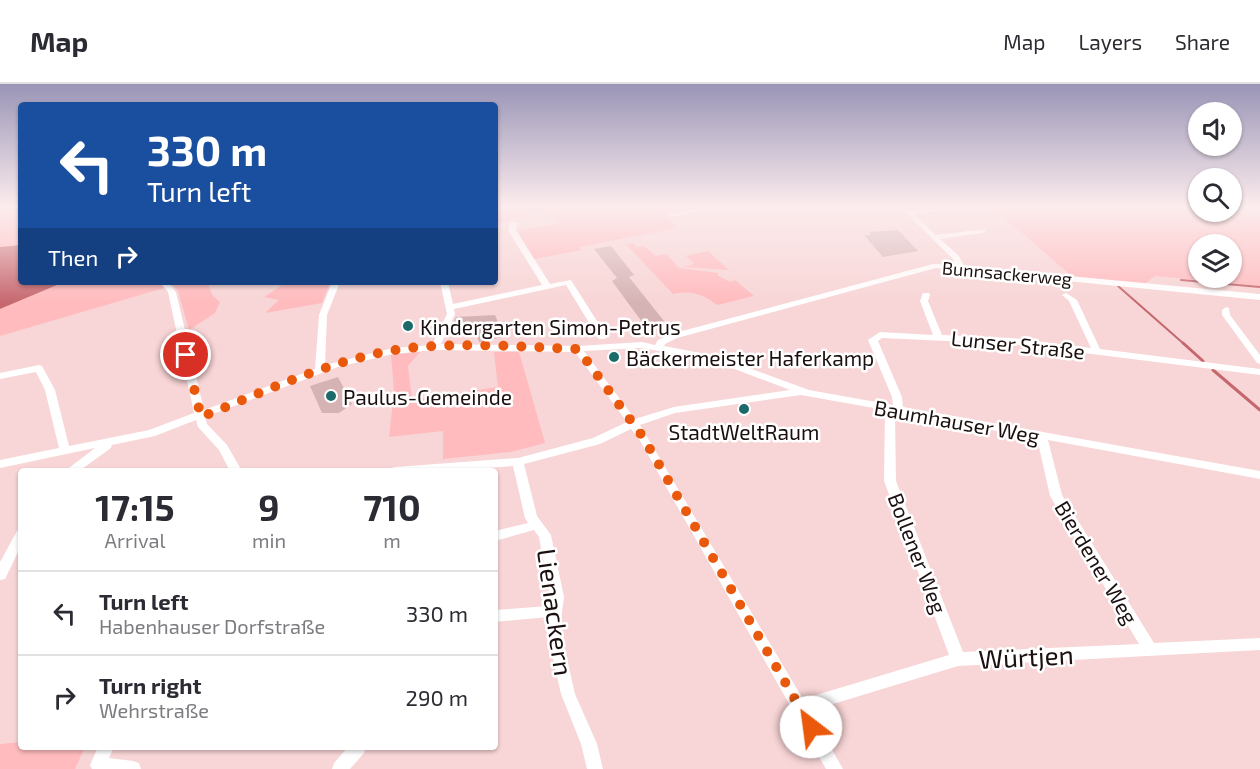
<!DOCTYPE html>
<meta charset="utf-8">
<style>
:root{--surface:#fff;--page:#f7f7f7;--text:#2b2b33;--muted:#7c7c81;--line:#e1e1e2}
body{margin:0;font-family:"Exo 2",sans-serif;background:var(--page);color:var(--text);height:100vh;display:flex;flex-direction:column;font-size:22px;white-space:nowrap}
*{box-sizing:border-box;margin:0}
p{font-size:20px;color:var(--muted)}
.icon{flex:none;width:33px;height:33px;fill:none;stroke:currentColor;stroke-width:2;stroke-linecap:round;stroke-linejoin:round}
.map{position:relative;flex:1;overflow:hidden}
.side{position:absolute;left:18px;top:384px;width:480px;height:282px;display:flex;flex-direction:column;background:var(--surface);border-radius:6px;box-shadow:0 2px 4px #0004}
.side>*{flex:none}
.banner{position:absolute;left:18px;top:18px;width:480px;height:183px;border-radius:6px;box-shadow:0 2px 4px #0004;background:#1a4fa0;color:#fff;overflow:hidden}
.tools{position:absolute;left:1188px;top:18px;display:grid;gap:12px}
.tools a{display:grid;place-items:center;width:54px;height:54px;border-radius:50%;background:var(--surface);box-shadow:0 2px 4px #0004;font-size:30px}
.pin{position:absolute;display:grid;place-items:center;width:51px;height:51px;color:#fff;margin:-26px;border:3px solid #fff;border-radius:50%;box-shadow:0 2px 6px #0007}
.me{position:absolute;width:66px;margin:-33px;rotate:330deg;stroke-linejoin:round;filter:drop-shadow(0 0 4px #0008)}
.turn{display:flex;align-items:center;gap:21px;height:126px;padding:0 30px;font-size:27px}
.turn .icon{width:78px;height:78px;stroke-width:2.5}
.turn b{display:block;font-size:42px;line-height:51px}
.then{display:flex;align-items:center;height:57px;padding:0 30px;background:#0003;gap:12px;font-size:22px}
.eta{display:flex;justify-content:space-evenly;align-items:center;height:102px;text-align:center}
.eta b{font-size:36px;font-weight:700;line-height:42px}
ul{padding:0;list-style:none}
li{display:flex;align-items:center;gap:18px;height:84px;padding:0 30px;border-top:2px solid var(--line)}
li div{flex:1}
li b{display:block;font-size:22px}
li em{font-style:normal}
header{display:flex;align-items:center;gap:36px;box-sizing:border-box;height:84px;padding:0 30px;background:var(--surface);border-bottom:2px solid var(--line)}
header strong{font-size:28px}
nav{display:flex;gap:33px;margin-inline-start:auto;font-size:21px}
.map>svg:first-child{display:block}
.green{fill:#ffbbbe;fill-rule:evenodd}
.water{fill:#c6676e}
.lines{fill:none;stroke-linecap:round;stroke-linejoin:round}
.stream-far1{stroke:#c6676e;stroke-width:2}
.stream{stroke:#c6676e;stroke-width:3}
.building{fill:#d5b3b4}
.minor{fill:#fff;fill-rule:evenodd}
.route{stroke:#ea580c;stroke-width:10;stroke-dasharray:0 18}
.poi-dot{fill:#1d6a6b;stroke:#fff;stroke-width:2}
.labels{text-anchor:middle;dominant-baseline:central;stroke-width:5;stroke-linejoin:round;paint-order:stroke}
.far-street-label{font-size:18px;fill:#1b0f10;stroke:#fff}
.poi-label{font-size:21px;fill:#1b0f10;stroke:#fff;text-anchor:start}
.street-label{font-size:21px;fill:#1b0f10;stroke:#fff}
.near-street-label{font-size:26px;fill:#1b0f10;stroke:#fff}
</style>
<header>
<strong>Map</strong>
<nav><a>Map</a><a>Layers</a><a>Share</a></nav>
</header>
<div class="map">
<svg width="1260" height="685" viewBox="0 0 1260 685">
<rect width="100%" height="100%" fill="#f8d5d6"/>
<g class="green">
<polygon points="10,123 21,123 21,161 0,163 0,135"/>
<polygon points="495,123 658,123 677,144 580,163 577,160 582,166 534,175 517,147 559,139 547,125 495,140"/>
<path d="M 991,123 L 1191,123 L 1198,124 L 1198,128 L 1232,127 L 1260,133 L 1260,202 L 1155,192 L 1145,200 L 1073,193 ZM 1198,160 L 1232,160 L 1232,194 L 1198,194 Z"/>
<path d="M 633,159 L 637,163 L 644,162 L 656,172 L 666,170 L 679,184 L 719,189 L 717,191 L 730,198 L 735,196 L 754,212 L 717,221 C 704,210 689,206 673,210 L 626,160 Z"/>
<polygon points="708,167 729,186 684,183 694,180 686,172"/>
<polygon points="64,198 158,198 164,204 0,252 0,225"/>
<polygon points="171,198 207,198 213,212 220,218 215,229 189,246 178,207"/>
<polygon points="287,198 330,198 322,219 265,229 279,216 264,213"/>
<polygon points="420,268 408,282 412,316 498,303 494,268 519,268 545,359 511,368 443,375 443,347 389,353 394,307 391,271"/>
<polygon points="21,658 21,663 85,663 75,685 0,685 0,660"/>
</g>
<polygon class="water" points="21,161 21,198 64,198 0,225 0,163"/>
<g class="lines">
<g class="stream-far1">
<polyline points="1181,196 1260,203"/>
<polyline points="1118,202 1184,260"/>
</g>
<g class="stream">
<polyline points="1183,259 1203,277"/>
<polyline points="1213,286 1260,326"/>
</g>
</g>
<g class="building">
<polygon points="898,146 918,167 883,173 864,151 871,151 869,148"/>
<polygon points="611,162 634,191 629,193 664,237 645,242 612,197 617,194 594,165"/>
<polygon points="495,231 504,253 479,258 475,245 451,245 456,233"/>
<polygon points="338,293 352,320 339,329 322,329 310,302"/>
</g>
<g class="lines">
<g class="minor">
<polygon points="702,123 713,123 671,133 668,131"/>
<path d="M 900,123 L 907,123 L 910,126 L 957,123 L 954,125 L 914,130 L 936,151 L 985,145 L 986,147 L 982,149 L 940,155 L 959,172 L 964,182 L 1260,210 L 1260,216 L 936,184 L 677,254 L 665,260 L 664,262 L 716,272 L 809,306 L 893,321 L 892,313 L 868,256 L 880,248 L 933,251 L 920,217 L 923,209 L 929,209 L 930,211 L 928,217 L 942,251 L 1012,254 L 1091,264 L 1069,217 L 1062,211 L 1066,209 L 1077,216 L 1100,265 L 1260,285 L 1260,291 L 1012,260 L 882,254 L 878,257 L 902,313 L 903,323 L 1260,387 L 1260,395 L 1048,356 L 1062,411 L 1154,559 L 1260,554 L 1260,566 L 958,582 L 810,627 L 843,685 L 826,685 L 639,355 L 631,345 L 600,360 L 524,380 L 537,432 L 551,451 L 564,513 L 560,544 L 575,610 L 597,660 L 603,685 L 587,685 L 581,660 L 561,610 L 546,544 L 548,533 L 495,538 L 495,526 L 549,522 L 550,513 L 539,453 L 534,446 L 495,457 L 495,447 L 528,439 L 525,434 L 513,382 L 449,387 L 389,387 L 391,384 L 395,383 L 518,374 L 593,354 L 627,338 L 575,268 L 435,266 L 393,270 L 338,283 L 205,333 L 207,340 L 227,361 L 242,387 L 230,387 L 219,366 L 198,343 L 196,336 L 155,352 L 112,361 L 111,364 L 79,387 L 65,387 L 95,364 L 0,384 L 0,376 L 59,364 L 45,306 L 36,288 L 0,295 L 0,289 L 39,281 L 42,282 L 55,306 L 69,362 L 149,346 L 194,329 L 168,208 L 160,198 L 168,198 L 176,208 L 204,326 L 315,285 L 319,231 L 332,198 L 340,198 L 327,231 L 325,281 L 393,264 L 432,261 L 447,230 L 440,198 L 448,198 L 453,220 L 542,201 L 508,146 L 511,137 L 518,139 L 516,146 L 550,200 L 571,196 L 607,253 L 605,255 L 599,255 L 566,201 L 454,225 L 455,230 L 441,260 L 578,262 L 642,258 L 655,261 L 658,256 L 671,250 L 933,180 L 955,181 L 953,175 ZM 642,264 L 711,276 L 790,306 L 674,323 L 635,335 L 584,267 ZM 801,311 L 885,326 L 884,397 L 949,571 L 803,615 L 640,341 L 675,329 ZM 895,329 L 1037,354 L 1050,412 L 1139,560 L 963,568 L 896,397 Z"/>
<polygon points="1226,223 1229,224 1230,231 1260,271 1260,280 1257,279 1222,231 1222,226"/>
<polygon points="21,445 21,462 5,495 0,496 0,478 17,447"/>
<polygon points="98,663 114,663 109,674 133,677 139,679 141,685 92,685 90,681"/>
<polygon points="348,663 366,663 364,669 350,685 332,685 334,679"/>
</g>
</g>
<linearGradient id="sky" x2="0" y2="1"><stop stop-color="#9a95b7"/><stop offset="0.56" stop-color="#fceced"/><stop offset="1" stop-color="#fceced" stop-opacity="0"/></linearGradient>
<rect width="1260" height="219" fill="url(#sky)"/>
<g class="lines">
<path class="route" d="M 186,271 L 201,333 C 264,308 328,277 395,266 C 451,257 521,263 578,265 L 643,353 L 811,643"/>
</g>
<g class="poi-dot">
<circle cx="408" cy="242" r="6"/>
<circle cx="614" cy="273" r="6"/>
<circle cx="331" cy="312" r="6"/>
<circle cx="744" cy="325" r="6"/>
</g>
<g class="labels">
<g class="far-street-label">
<text transform="translate(1007 189) rotate(5)">Bunnsackerweg</text>
</g>
<g class="poi-label">
<text x="420" y="242">Kindergarten Simon-Petrus</text>
<text x="626" y="273">Bäckermeister Haferkamp</text>
<text x="343" y="312">Paulus-Gemeinde</text>
<text x="744" y="347" text-anchor="middle">StadtWeltRaum</text>
</g>
<g class="street-label">
<text transform="translate(1018 260) rotate(6)">Lunser Straße</text>
<text transform="translate(957 337) rotate(10)">Baumhauser Weg</text>
<text transform="translate(918 469) rotate(69)">Bollener Weg</text>
<text transform="translate(1097 478) rotate(59)">Bierdener Weg</text>
</g>
<g class="near-street-label">
<text transform="translate(556 528) rotate(82)">Lienackern</text>
<text transform="translate(1026 572) rotate(-3)">Würtjen</text>
</g>
</g>
</svg>
<div class="tools">
<a><svg class="icon" aria-label="sound" viewBox="0 0 24 24"><path d="M4 9h4l5-4v14l-5-4H4zM17 9q2 3 0 6"/></svg></a>
<a><svg class="icon" aria-label="search" viewBox="0 0 24 24"><circle cx="10" cy="10" r="6"/><path d="M15 15l6 6"/></svg></a>
<a><svg class="icon" aria-label="layers" viewBox="0 0 24 24"><path d="M12 4l9 5-9 5-9-5zM3 14l9 5 9-5"/></svg></a>
</div>
<div class="pin" style="left:186px;top:271px;background:#d93025"><svg class="icon" aria-label="arrive" viewBox="0 0 24 24"><path d="M6 21V4h12l-3 4 3 4H6"/></svg></div>
<svg class="me" style="left:811px;top:643px" viewBox="-20 -20 40 40"><circle r="19" fill="#fff"/><path d="M0-13L10 11 0 6-10 11z" fill="#ea580c"/></svg>
<div class="banner">
<div class="turn"><svg class="icon" aria-label="left" viewBox="0 0 24 24"><path d="M17 20v-9H6M10 6l-5 5 5 5"/></svg><div><b>330 m</b>Turn left</div></div>
<div class="then">Then<svg class="icon" aria-label="right" viewBox="0 0 24 24"><path d="M7 20v-9h11M14 6l5 5-5 5"/></svg></div>
</div>
<section class="side">
<div class="eta">
<div><b>17:15</b><p>Arrival</p></div>
<div><b>9</b><p>min</p></div>
<div><b>710</b><p>m</p></div>
</div>
<ul>
<li><svg class="icon" aria-label="left" viewBox="0 0 24 24"><path d="M17 20v-9H6M10 6l-5 5 5 5"/></svg><div><b>Turn left</b><p>Habenhauser Dorfstraße</p></div><em>330 m</em></li>
<li><svg class="icon" aria-label="right" viewBox="0 0 24 24"><path d="M7 20v-9h11M14 6l5 5-5 5"/></svg><div><b>Turn right</b><p>Wehrstraße</p></div><em>290 m</em></li>
</ul>
</section>
</div>
